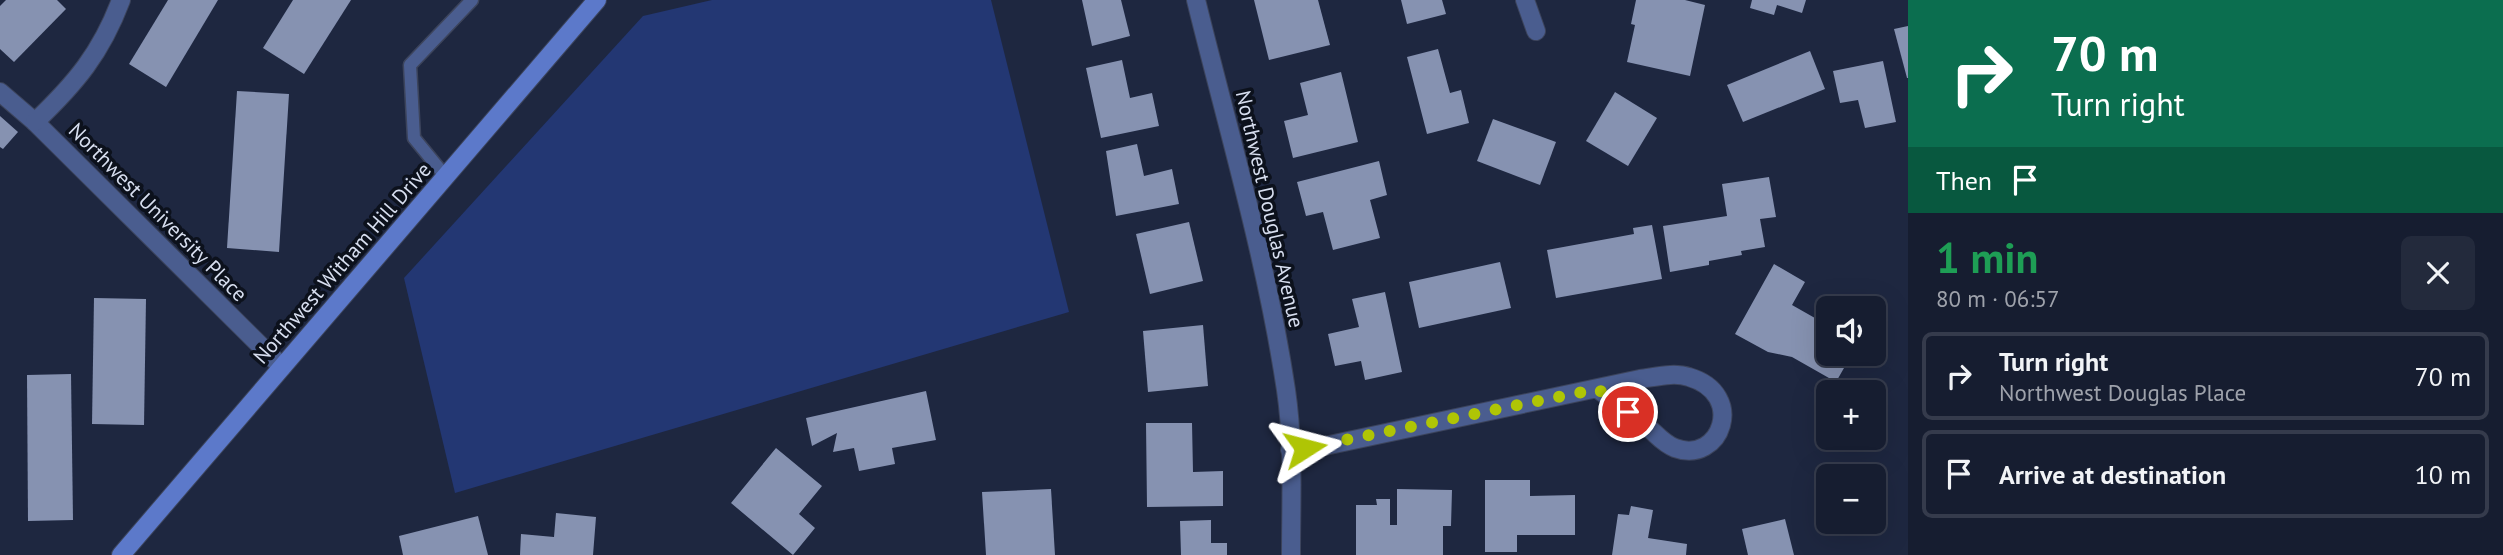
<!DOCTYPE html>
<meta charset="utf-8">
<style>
:root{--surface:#161d30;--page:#232a3c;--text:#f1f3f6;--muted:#9ea2ab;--line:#353b4c}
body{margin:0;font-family:"PT Sans",sans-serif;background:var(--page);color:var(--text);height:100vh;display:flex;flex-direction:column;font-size:26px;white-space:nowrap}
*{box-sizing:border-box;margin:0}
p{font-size:23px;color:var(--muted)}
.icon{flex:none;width:38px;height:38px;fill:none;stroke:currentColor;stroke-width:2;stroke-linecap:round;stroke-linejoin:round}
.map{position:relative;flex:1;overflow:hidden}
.details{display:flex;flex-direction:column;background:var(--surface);width:595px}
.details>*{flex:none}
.hud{background:#0b6e4f;color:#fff;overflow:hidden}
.controls{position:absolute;left:1816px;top:296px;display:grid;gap:14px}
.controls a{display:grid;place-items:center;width:70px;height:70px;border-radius:10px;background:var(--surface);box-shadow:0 7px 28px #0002,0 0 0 2px var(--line);font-size:35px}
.pin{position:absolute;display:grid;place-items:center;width:60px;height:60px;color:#fff;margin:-30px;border:4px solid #fff;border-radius:50%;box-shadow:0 2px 7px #0007}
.me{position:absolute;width:77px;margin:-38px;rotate:81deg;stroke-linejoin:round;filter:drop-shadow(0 0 5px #0008)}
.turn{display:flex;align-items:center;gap:24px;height:147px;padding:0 28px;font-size:32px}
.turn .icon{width:91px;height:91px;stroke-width:2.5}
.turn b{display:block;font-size:49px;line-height:60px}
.then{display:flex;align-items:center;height:66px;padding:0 28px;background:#0003;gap:14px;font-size:26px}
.round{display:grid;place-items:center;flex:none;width:74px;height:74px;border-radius:10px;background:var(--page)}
.summary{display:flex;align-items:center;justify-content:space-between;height:119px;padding:0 28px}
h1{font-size:42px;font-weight:700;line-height:52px;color:#1e9e55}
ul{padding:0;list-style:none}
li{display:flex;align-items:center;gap:21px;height:88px;margin:0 14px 10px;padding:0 14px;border:4px solid var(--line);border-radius:10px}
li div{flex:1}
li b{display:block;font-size:26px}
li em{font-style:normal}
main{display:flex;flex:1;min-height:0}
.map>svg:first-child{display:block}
.green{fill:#233773}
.building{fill:#8692b1}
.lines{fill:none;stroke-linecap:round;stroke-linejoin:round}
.lane-casing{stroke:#3c445c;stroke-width:15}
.street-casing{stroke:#3c445c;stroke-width:20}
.secondary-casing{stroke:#3c445c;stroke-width:20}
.lane{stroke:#4a5d8f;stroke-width:12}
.street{stroke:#4a5d8f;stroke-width:18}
.secondary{stroke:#5c79ca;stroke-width:18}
.route{stroke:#afc505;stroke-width:12;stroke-dasharray:0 21.6}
.labels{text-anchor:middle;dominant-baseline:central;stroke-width:7;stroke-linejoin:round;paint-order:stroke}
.street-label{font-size:21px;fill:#d7deef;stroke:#0c111c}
</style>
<main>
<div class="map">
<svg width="1908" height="555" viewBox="0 0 1908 555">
<rect width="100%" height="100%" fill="#1e2740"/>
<polygon class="green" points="712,0 991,0 1069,312 455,493 404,278 643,16"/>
<g class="building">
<polygon points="6,0 57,0 66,9 14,62 0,49 0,6"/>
<polygon points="168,0 218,0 166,87 129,64"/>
<polygon points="293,0 351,0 304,74 263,48"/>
<polygon points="1082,0 1121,0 1130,36 1092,46"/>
<polygon points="1254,0 1318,0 1330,45 1269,60"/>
<polygon points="1401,0 1442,0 1446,14 1407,24"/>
<polygon points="1636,0 1685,0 1705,5 1690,76 1627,62 1635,25 1631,24"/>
<polygon points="1752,0 1806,0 1802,13 1777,5 1774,15 1750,8"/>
<polygon points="1908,26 1908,78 1907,78 1894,29"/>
<polygon points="1438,49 1450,93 1461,90 1469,123 1427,134 1407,57"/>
<polygon points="1810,51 1825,89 1743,122 1727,85"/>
<polygon points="1122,60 1130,98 1152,93 1159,126 1101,138 1086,68"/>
<polygon points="1883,61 1896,122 1865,128 1858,100 1840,103 1833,71"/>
<polygon points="1341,72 1358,142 1293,158 1284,121 1308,115 1300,83"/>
<polygon points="237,91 289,94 279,252 227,248"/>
<polygon points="1615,92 1657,118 1628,166 1586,141"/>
<polygon points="0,116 18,132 3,149 0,147"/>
<polygon points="1493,119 1556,142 1540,185 1477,161"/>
<polygon points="1137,144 1144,176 1172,169 1179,204 1116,216 1106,151"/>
<polygon points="1379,161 1387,195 1370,200 1380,238 1333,250 1323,212 1306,216 1297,182"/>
<polygon points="1769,177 1776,217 1760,219 1765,247 1741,251 1742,255 1709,261 1709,265 1670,272 1663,226 1727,216 1722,184"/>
<polygon points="1189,222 1203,281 1150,294 1136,234"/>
<polygon points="1652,225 1662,279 1556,298 1547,250 1634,234 1633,228"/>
<polygon points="1500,262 1511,308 1419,328 1409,282"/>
<polygon points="1774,264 1805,282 1792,305 1829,326 1829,354 1852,354 1836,382 1792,357 1768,352 1735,334"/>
<polygon points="1385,292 1402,372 1365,380 1361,361 1335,366 1328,334 1359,327 1352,299"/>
<polygon points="94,298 146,299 144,425 92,424"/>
<polygon points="1203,325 1208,386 1148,392 1143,331"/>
<polygon points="71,374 73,520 28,521 27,375"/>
<polygon points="926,391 936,440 892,448 895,464 859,471 854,448 833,452 837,433 812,446 806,418"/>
<polygon points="1146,423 1192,423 1193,472 1223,471 1223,506 1147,507"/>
<polygon points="776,448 822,486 799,514 815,528 793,555 731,503"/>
<polygon points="1485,480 1530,480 1530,496 1575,495 1575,535 1517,535 1517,552 1485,552"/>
<polygon points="1051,489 1055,555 986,555 982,492"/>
<polygon points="1397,489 1452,490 1451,526 1443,526 1443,555 1356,555 1356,505 1377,505 1376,499 1390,499 1390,525 1397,525"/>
<polygon points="1631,506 1653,510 1648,538 1687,544 1686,555 1612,555 1618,514 1629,515"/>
<polygon points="556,513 596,517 593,555 520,555 521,534 554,537"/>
<polygon points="478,516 488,555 403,555 399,536"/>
<polygon points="1785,519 1794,555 1748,555 1742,529"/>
<polygon points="1211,520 1211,543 1227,543 1227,555 1181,555 1180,521"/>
</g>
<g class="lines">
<g class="lane-casing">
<polyline id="lane" points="446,177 414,138 410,65 472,0"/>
</g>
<g class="street-casing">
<g id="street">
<path d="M 1196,0 C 1228,130 1266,257 1286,390 C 1294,444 1291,500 1291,555"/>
<polyline points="1525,0 1536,31"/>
<polyline points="0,92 35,122 282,367"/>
<path d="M 35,122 C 76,83 101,53 121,0"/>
<path d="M 1290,450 L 1320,447 L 1640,379 C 1656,377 1674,372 1689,377 C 1747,394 1721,465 1675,448 C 1662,443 1656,433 1645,425 C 1629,413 1613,401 1598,389"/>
</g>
</g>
<g class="secondary-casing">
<polyline id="secondary" points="121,555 597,0"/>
</g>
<use href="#lane" class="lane"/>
<use href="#street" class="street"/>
<use href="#secondary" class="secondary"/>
</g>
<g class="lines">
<polyline class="route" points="1305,448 1598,389 1628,412"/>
</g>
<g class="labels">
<g class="street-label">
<text transform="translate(1270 209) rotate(77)">Northwest Douglas Avenue</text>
<text transform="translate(158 212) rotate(45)">Northwest University Place</text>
<text transform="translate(342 263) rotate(-49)">Northwest Witham Hill Drive</text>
</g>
</g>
</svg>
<div class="controls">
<a><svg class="icon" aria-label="sound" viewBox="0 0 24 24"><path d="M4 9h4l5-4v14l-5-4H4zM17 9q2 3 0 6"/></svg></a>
<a>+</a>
<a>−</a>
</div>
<div class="pin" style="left:1628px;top:412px;background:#d93025"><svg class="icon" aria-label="arrive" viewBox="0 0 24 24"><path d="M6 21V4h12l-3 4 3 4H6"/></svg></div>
<svg class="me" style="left:1305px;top:448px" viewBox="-20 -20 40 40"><path d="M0-17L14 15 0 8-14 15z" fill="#afc505" stroke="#fff" stroke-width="4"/></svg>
</div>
<section class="details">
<div class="hud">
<div class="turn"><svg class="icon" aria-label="right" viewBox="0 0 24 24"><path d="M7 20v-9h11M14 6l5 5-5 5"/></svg><div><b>70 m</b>Turn right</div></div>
<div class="then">Then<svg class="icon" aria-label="arrive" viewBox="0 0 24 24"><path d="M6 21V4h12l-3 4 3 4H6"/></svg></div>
</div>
<div class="summary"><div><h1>1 min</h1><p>80 m · 06:57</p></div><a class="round"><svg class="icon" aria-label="close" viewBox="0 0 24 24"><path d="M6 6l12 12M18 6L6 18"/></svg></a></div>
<ul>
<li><svg class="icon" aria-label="right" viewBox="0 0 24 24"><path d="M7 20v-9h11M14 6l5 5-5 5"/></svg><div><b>Turn right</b><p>Northwest Douglas Place</p></div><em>70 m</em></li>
<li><svg class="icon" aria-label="arrive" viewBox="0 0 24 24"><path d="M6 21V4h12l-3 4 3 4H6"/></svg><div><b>Arrive at destination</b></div><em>10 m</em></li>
</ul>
</section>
</main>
